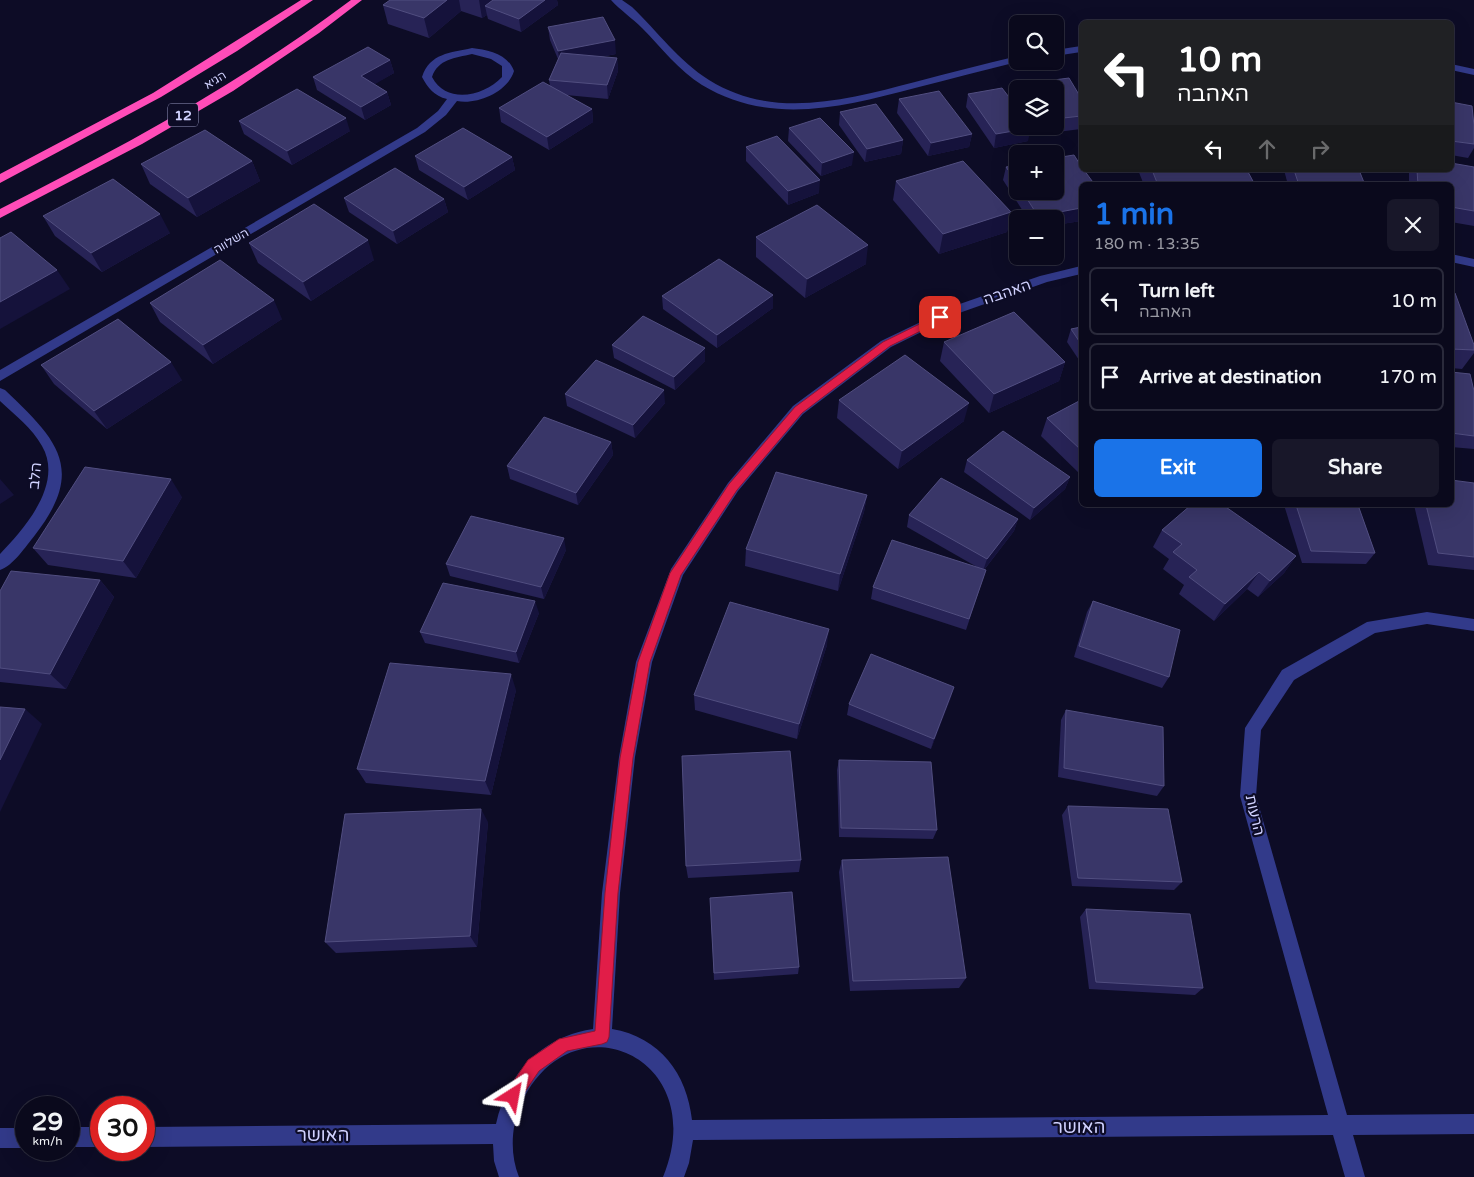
<!DOCTYPE html>
<meta charset="utf-8">
<style>
:root{--surface:#0a091c;--page:#181729;--text:#f1f3f6;--muted:#999aa3;--line:#2a2a3b;--accent:#1a73e8}
body{margin:0;font-family:"Varela Round",Heebo,sans-serif;background:var(--page);color:var(--text);height:100vh;display:flex;flex-direction:column;font-size:19px;white-space:nowrap}
*{box-sizing:border-box;margin:0}
p{font-size:16px;color:var(--muted)}
.icon{flex:none;width:28px;height:28px;fill:none;stroke:currentColor;stroke-width:2;stroke-linecap:round;stroke-linejoin:round}
.map{position:relative;flex:1;overflow:hidden}
.details{position:absolute;left:1079px;top:182px;width:375px;height:325px;display:flex;flex-direction:column;background:var(--surface);border-radius:8px;box-shadow:0 5px 20px #0002,0 0 0 1px var(--line)}
.details>*{flex:none}
.hud{position:absolute;left:1079px;top:20px;width:375px;height:152px;border-radius:8px;box-shadow:0 5px 20px #0002,0 0 0 1px var(--line);background:#202124;color:#fff;overflow:hidden}
.fabs{position:absolute;left:1009px;top:15px;display:grid;gap:10px}
.fabs a{display:grid;place-items:center;width:55px;height:55px;border-radius:8px;background:var(--surface);box-shadow:0 5px 20px #0002,0 0 0 1px var(--line);font-size:25px}
.speed{position:absolute;left:15px;top:1096px;display:flex;gap:10px;font-size:25px;font-weight:700;text-align:center}
.speed>*{display:grid;place-content:center;width:65px;height:65px;border-radius:50%;background:var(--surface);box-shadow:0 5px 20px #0002,0 0 0 1px var(--line);line-height:1}
.speed small{font-size:12px;font-weight:400}
.speed .limit{border:8px solid #d22;background:#fff;color:#111}
.pin{position:absolute;display:grid;place-items:center;width:42px;height:42px;color:#fff;margin:-21px;border-radius:10px;box-shadow:0 2px 8px #0006}
.me{position:absolute;width:55px;margin:-28px;rotate:34deg;stroke-linejoin:round;filter:drop-shadow(0 0 4px #0008)}
.turn{display:flex;align-items:center;gap:18px;height:105px;padding:0 15px;font-size:22px}
.turn .icon{width:65px;height:65px;stroke-width:2.5}
.turn b{display:block;font-size:35px;line-height:42px}
.lanes{display:flex;align-items:center;height:48px;padding:0 15px;background:#0003;justify-content:center;gap:25px;direction:ltr}
.lanes .off{opacity:.35}
.round{display:grid;place-items:center;flex:none;width:52px;height:52px;border-radius:8px;background:var(--page)}
.summary{display:flex;align-items:center;justify-content:space-between;height:85px;padding:0 15px}
h1{font-size:30px;font-weight:800;line-height:38px;color:var(--accent)}
.cta{display:flex;gap:10px;margin-top:auto;padding:10px 15px}
.cta a{flex:1;height:58px;border-radius:8px;background:var(--accent);color:#fff;font-size:20px;font-weight:800;line-height:58px;text-align:center}
.cta a+a{background:var(--page);color:var(--text)}
ul{padding:0;list-style:none}
li{display:flex;align-items:center;gap:15px;height:68px;margin:0 10px 8px;padding:0 5px;border:2px solid var(--line);border-radius:8px}
li div{flex:1}
li b{display:block;font-size:19px}
li em{font-style:normal}
.map>svg:first-child{display:block}
.lines{fill:none;stroke-linecap:round;stroke-linejoin:round}
.street{fill:#323a8a;fill-rule:evenodd}
.highway{fill:#ff4cb8;fill-rule:evenodd}
.wall{fill:#272356}
.shaded-wall{fill:#15123b}
.building{fill:#393668;stroke:#514e80}
.route{fill:#e11d48;stroke:#92132f}
.labels{text-anchor:middle;dominant-baseline:central;stroke-width:4.5;stroke-linejoin:round;paint-order:stroke}
.far-street-label{font-size:12px;fill:#d1d2ff;stroke:#0d0c26}
.shield{fill:#0d0c26;stroke:#9697be;stroke-width:1}
.shield-label{font-size:14px;font-weight:bold;fill:#d1d2ff}
.street-label{font-size:15px;fill:#d1d2ff;stroke:#0d0c26}
.near-street-label{font-size:18px;fill:#d1d2ff;stroke:#0d0c26}
</style>
<div class="map">
<svg width="1474" height="1177" viewBox="0 0 1474 1177">
<rect width="100%" height="100%" fill="#0d0c26"/>
<g class="lines">
<g class="street">
<path d="M 611,0 L 622,0 L 632,7 C 657,31 679,61 709,80 C 773,120 846,100 915,82 C 949,73 983,64 1018,56 L 1018,61 L 1021,61 C 986,70 950,79 915,88 C 843,107 770,126 702,85 C 679,71 661,47 642,28 C 632,18 620,10 611,0 Z"/>
<polygon points="1081,46 1081,52 1055,56 1055,50"/>
<path d="M 472,48 C 488,50 508,54 514,71 C 508,92 477,105 457,101 L 446,115 L 425,132 L 0,381 L 0,370 L 417,128 L 438,111 L 447,99 C 434,96 428,88 422,77 C 430,53 450,53 472,48 ZM 472,54 L 491,59 L 502,66 L 502,77 C 484,96 447,105 432,77 C 438,59 455,58 472,54 Z"/>
<polygon points="1451,64 1474,69 1474,75 1451,70"/>
<polygon points="1451,254 1474,259 1474,267 1451,262"/>
<path d="M 1081,266 L 1081,274 L 1047,282 L 962,312 L 891,347 L 803,414 L 738,491 L 683,575 L 652,662 L 635,757 L 620,893 L 612,1029 C 660,1037 687,1074 692,1120 L 1328,1115 L 1240,796 L 1245,728 L 1282,670 L 1367,622 L 1427,612 L 1474,619 L 1474,631 L 1427,624 L 1375,633 L 1294,680 L 1261,730 L 1256,796 L 1347,1115 L 1474,1114 L 1474,1134 L 1353,1135 L 1365,1177 L 1345,1177 L 1333,1135 L 693,1140 L 689,1163 L 684,1177 L 663,1177 C 713,1056 569,994 520,1106 C 511,1128 510,1155 519,1177 L 499,1177 L 494,1161 L 493,1144 L 144,1147 L 144,1127 L 496,1124 C 507,1074 541,1037 593,1029 L 602,893 L 619,757 L 636,662 L 671,569 L 728,483 L 793,406 L 881,341 L 954,306 L 1040,276 Z"/>
<path d="M 0,388 L 5,390 C 56,439 87,468 35,535 C 26,546 13,566 0,570 L 0,554 C 24,529 64,484 42,446 C 32,428 15,415 0,401 Z"/>
<rect x="69" y="1127" width="32" height="20"/>
<rect x="0" y="1128" width="26" height="20"/>
</g>
<g class="highway">
<polygon points="301,0 313,0 237,51 161,97 0,183 0,174 153,93"/>
<path d="M 351,0 L 362,0 L 319,33 L 233,91 L 142,144 L 0,218 L 0,209 C 122,147 241,83 351,0 Z"/>
</g>
</g>
<g class="wall">
<polygon points="390,0 557,0 558,5 521,32 488,19 487,15 482,18 461,11 429,38 388,24 383,5"/>
<polygon points="548,27 616,54 601,57 617,58 618,71 608,99 566,95 592,109 593,122 549,150 501,122 499,108 550,86 549,80 558,59 550,40"/>
<polygon points="390,60 394,73 374,84 387,92 391,105 365,120 317,90 313,77"/>
<polygon points="1069,78 1081,98 1081,129 1049,133 1045,126 1055,126 1055,89 1030,89 1031,83"/>
<polygon points="968,94 1028,141 994,148 966,107"/>
<polygon points="899,99 972,134 969,147 928,156 897,113"/>
<polygon points="1451,102 1474,126 1474,148 1468,158 1451,155"/>
<polygon points="840,112 903,140 901,154 865,162 839,125"/>
<polygon points="239,121 350,131 292,165 244,134"/>
<polygon points="789,128 852,165 821,176 788,141"/>
<polygon points="746,147 819,193 788,205 746,161"/>
<polygon points="415,156 512,157 515,170 468,200 419,170"/>
<polygon points="252,161 260,181 197,217 150,184 141,164"/>
<polygon points="1018,165 1018,191 1055,191 1081,221 1055,225 1055,219 1028,219 1003,180 1006,167"/>
<polygon points="1474,167 1474,226 1451,222 1451,185 1409,185 1409,170 1451,170"/>
<polygon points="1138,170 1247,170 1255,185 1144,185"/>
<polygon points="1284,170 1359,170 1365,185 1288,185"/>
<polygon points="896,181 1011,212 1007,232 939,254 893,200"/>
<polygon points="344,198 444,199 448,212 397,244 349,212"/>
<polygon points="43,216 170,233 102,272 55,236"/>
<polygon points="756,237 866,264 805,298 756,257"/>
<polygon points="249,243 374,260 311,301 258,263"/>
<polygon points="1451,293 1474,350 1474,353 1462,369 1451,368"/>
<polygon points="773,295 773,308 717,348 663,309 662,296"/>
<polygon points="150,303 282,319 213,364 160,322"/>
<polygon points="1081,327 1081,363 1067,342 1071,329"/>
<polygon points="944,342 1065,362 1059,381 989,413 940,361"/>
<polygon points="612,345 705,361 675,390 614,358"/>
<polygon points="41,365 182,380 107,429 54,384"/>
<polygon points="1451,372 1474,391 1474,449 1451,447"/>
<polygon points="565,394 665,403 635,438 567,406"/>
<polygon points="839,400 964,421 898,469 837,418"/>
<polygon points="1081,400 1081,475 1041,436 1047,418"/>
<polygon points="611,442 613,455 578,505 510,479 507,466"/>
<polygon points="967,460 1070,477 1065,489 1030,520 964,472"/>
<polygon points="1474,483 1474,570 1428,565 1414,505 1451,505"/>
<polygon points="867,495 864,512 838,591 745,566 746,549"/>
<polygon points="182,497 136,578 48,565 33,548"/>
<polygon points="1284,505 1358,505 1375,553 1366,564 1302,563"/>
<polygon points="909,515 1018,519 1014,531 984,570 986,570 966,630 871,599 873,587 977,567 907,527"/>
<polygon points="1162,530 1296,556 1284,573 1258,597 1247,589 1214,621 1179,594 1184,585 1163,569 1169,559 1153,547"/>
<polygon points="566,550 544,599 450,576 446,564"/>
<polygon points="100,580 114,597 66,689 0,682 0,591"/>
<polygon points="1093,601 1169,677 1162,688 1074,657 1087,612"/>
<polygon points="539,613 519,663 425,643 420,632"/>
<polygon points="827,645 797,739 695,710 694,695"/>
<polygon points="954,687 931,749 847,715 849,704"/>
<polygon points="516,690 491,795 366,783 357,769"/>
<polygon points="1066,710 1164,786 1157,796 1058,777 1061,720"/>
<polygon points="839,760 937,830 933,839 839,837 837,770"/>
<polygon points="1068,806 1182,882 1174,890 1072,886 1062,815"/>
<polygon points="488,822 477,947 336,953 325,942"/>
<polygon points="801,860 799,872 688,878 686,866"/>
<polygon points="842,860 966,978 959,988 850,991 839,872"/>
<polygon points="710,898 799,967 798,974 714,980"/>
<polygon points="1086,909 1203,988 1195,995 1089,989 1080,917"/>
</g>
<g class="shaded-wall">
<polygon points="447,0 459,0 461,11 429,38 424,18"/>
<polygon points="479,0 505,0 485,6 487,15 482,18"/>
<polygon points="545,0 557,0 558,5 521,32 519,19"/>
<polygon points="615,40 616,54 560,64 558,51"/>
<polygon points="617,58 618,71 608,99 607,85"/>
<polygon points="390,60 394,73 365,90 361,76"/>
<polygon points="387,92 391,105 365,120 361,107"/>
<polygon points="592,109 593,122 549,150 547,137"/>
<polygon points="346,118 350,131 292,165 287,151"/>
<polygon points="1031,128 1028,141 994,148 996,134"/>
<polygon points="972,134 969,147 928,156 931,143"/>
<polygon points="903,140 901,154 865,162 867,149"/>
<polygon points="854,152 852,165 821,176 822,163"/>
<polygon points="512,157 515,170 468,200 464,187"/>
<polygon points="252,161 260,181 197,217 188,198"/>
<polygon points="820,180 819,193 788,205 788,191"/>
<polygon points="444,199 448,212 397,244 393,231"/>
<polygon points="1081,208 1081,221 1055,225 1055,219 1037,219 1038,216"/>
<polygon points="1011,212 1007,232 939,254 943,234"/>
<polygon points="160,214 170,233 102,272 91,253"/>
<polygon points="368,240 374,260 311,301 303,282"/>
<polygon points="868,245 866,264 805,298 807,279"/>
<polygon points="57,270 70,289 0,329 0,302"/>
<polygon points="773,295 773,308 717,348 717,335"/>
<polygon points="274,300 282,319 213,364 203,345"/>
<polygon points="705,348 705,361 675,390 674,377"/>
<polygon points="171,362 182,380 107,429 94,411"/>
<polygon points="1065,362 1059,381 989,413 994,394"/>
<polygon points="664,390 665,403 635,438 633,425"/>
<polygon points="969,403 964,421 898,469 902,451"/>
<polygon points="611,442 613,455 578,505 576,493"/>
<polygon points="1070,477 1065,489 1030,520 1034,508"/>
<polygon points="0,479 14,495 0,504"/>
<polygon points="171,479 182,497 136,578 123,561"/>
<polygon points="867,495 864,512 838,591 840,574"/>
<polygon points="1018,519 1014,531 983,571 987,559"/>
<polygon points="564,538 566,550 544,599 541,587"/>
<polygon points="1296,556 1284,573 1258,597 1270,581"/>
<polygon points="1259,572 1247,589 1214,621 1225,604"/>
<polygon points="100,580 114,597 66,689 50,674"/>
<polygon points="535,601 539,613 519,663 516,652"/>
<polygon points="829,629 827,645 797,739 799,724"/>
<polygon points="511,674 516,690 491,795 485,781"/>
<polygon points="954,687 951,698 931,749 934,739"/>
<polygon points="25,709 42,724 0,812 0,760"/>
<polygon points="481,809 488,822 477,947 470,936"/>
</g>
<g class="building">
<polygon points="390,0 447,0 424,18 383,5"/>
<polygon points="493,0 545,0 519,19 485,6"/>
<polygon points="603,17 615,40 558,51 548,27"/>
<polygon points="368,47 390,60 361,76 387,92 361,107 313,77"/>
<polygon points="561,53 617,58 607,85 549,80"/>
<polygon points="1069,78 1081,98 1081,116 1055,119 1055,89 1035,89 1031,83"/>
<polygon points="543,82 592,109 547,137 499,108"/>
<polygon points="1002,88 1018,109 1018,126 1030,126 1031,128 996,134 968,94"/>
<polygon points="297,89 346,118 287,151 239,121"/>
<polygon points="939,91 972,134 931,143 899,99"/>
<polygon points="1451,102 1472,106 1474,126 1474,144 1451,141"/>
<polygon points="876,104 903,140 867,149 840,112"/>
<polygon points="820,118 854,152 822,163 789,128"/>
<polygon points="463,128 512,157 464,187 415,156"/>
<polygon points="205,130 252,161 188,198 141,164"/>
<polygon points="777,136 820,180 788,191 746,147"/>
<polygon points="1074,155 1081,166 1081,170 1084,170 1095,185 1081,185 1081,208 1038,216 1022,191 1055,191 1055,158"/>
<polygon points="963,161 1011,212 943,234 896,181"/>
<polygon points="1451,163 1474,167 1474,211 1451,207 1451,185 1418,185 1417,170 1451,170"/>
<polygon points="1018,165 1018,184 1006,167"/>
<polygon points="395,168 444,199 393,231 344,198"/>
<polygon points="1152,170 1247,170 1255,185 1158,185"/>
<polygon points="1294,170 1359,170 1365,185 1299,185"/>
<polygon points="113,179 160,214 91,253 43,216"/>
<polygon points="314,204 368,240 303,282 249,243"/>
<polygon points="817,205 868,245 807,279 756,237"/>
<polygon points="11,232 57,270 0,302 0,238"/>
<polygon points="719,259 773,295 717,335 662,296"/>
<polygon points="220,260 274,300 203,345 150,303"/>
<polygon points="1451,293 1455,293 1474,345 1474,350 1451,349"/>
<polygon points="1014,312 1065,362 994,394 944,342"/>
<polygon points="643,316 705,348 674,377 612,345"/>
<polygon points="118,319 171,362 94,411 41,365"/>
<polygon points="1081,327 1081,344 1071,329"/>
<polygon points="905,355 969,403 902,451 839,400"/>
<polygon points="596,360 664,390 633,425 565,394"/>
<polygon points="1451,372 1470,374 1474,391 1474,436 1451,433"/>
<polygon points="1081,400 1081,450 1047,418"/>
<polygon points="544,417 611,442 576,493 507,466"/>
<polygon points="1003,431 1070,477 1034,508 967,460"/>
<polygon points="85,467 171,479 123,561 33,548"/>
<polygon points="776,472 867,495 840,574 746,549"/>
<polygon points="941,478 1018,519 987,559 909,515"/>
<polygon points="1451,480 1474,483 1474,557 1438,553 1426,505 1451,505"/>
<polygon points="1191,505 1223,505 1296,556 1270,581 1259,572 1225,604 1189,577 1197,570 1173,552 1182,544 1162,530"/>
<polygon points="1296,505 1358,505 1375,553 1311,551"/>
<polygon points="471,516 564,538 541,587 446,564"/>
<polygon points="892,540 986,570 969,619 873,587"/>
<polygon points="11,571 100,580 50,674 0,668 0,591"/>
<polygon points="443,583 535,601 516,652 420,632"/>
<polygon points="1093,601 1180,630 1169,677 1079,646"/>
<polygon points="730,602 829,629 799,724 694,695"/>
<polygon points="871,654 954,687 934,739 849,704"/>
<polygon points="390,663 511,674 485,781 357,769"/>
<polygon points="0,707 25,709 0,760"/>
<polygon points="1066,710 1163,727 1164,786 1064,768"/>
<polygon points="790,751 801,860 686,866 682,756"/>
<polygon points="839,760 931,762 937,830 841,828"/>
<polygon points="1068,806 1168,809 1182,882 1078,878"/>
<polygon points="481,809 470,936 325,942 345,814"/>
<polygon points="948,857 966,978 853,981 842,860"/>
<polygon points="792,892 799,967 714,973 710,898"/>
<polygon points="1086,909 1190,914 1203,988 1096,982"/>
</g>
<polygon class="route" points="940,314 945,317 943,320 890,346 802,413 737,490 681,575 650,662 633,758 618,893 609,1037 607,1042 602,1044 567,1051 539,1071 518,1102 513,1104 507,1102 505,1096 507,1091 528,1060 559,1039 595,1031 605,893 620,758 638,662 670,573 729,484 795,407 883,342"/>
<g class="labels">
<g class="far-street-label">
<text transform="translate(215 80) rotate(-31)">הגיא</text>
<text transform="translate(231 241) rotate(-30)">השלווה</text>
</g>
<rect class="shield" x="168" y="103.5" width="30" height="23" rx="4"/>
<g class="shield-label">
<text x="183" y="115">12</text>
</g>
<g class="street-label">
<text transform="translate(1007 292) rotate(-19)">האהבה</text>
<text transform="translate(35 476) rotate(-84)">הלב</text>
<text transform="translate(1255 815) rotate(77)">הרעות</text>
</g>
<g class="near-street-label">
<text x="1079" y="1127">האושר</text>
<text x="323" y="1135">האושר</text>
</g>
</g>
</svg>
<div class="fabs">
<a><svg class="icon" aria-label="search" viewBox="0 0 24 24"><circle cx="10" cy="10" r="6"/><path d="M15 15l6 6"/></svg></a>
<a><svg class="icon" aria-label="layers" viewBox="0 0 24 24"><path d="M12 4l9 5-9 5-9-5zM3 14l9 5 9-5"/></svg></a>
<a>+</a>
<a>−</a>
</div>
<div class="speed"><div>29<small>km/h</small></div><div class="limit">30</div></div>
<div class="pin" style="left:940px;top:317px;background:#d93025"><svg class="icon" aria-label="arrive" viewBox="0 0 24 24"><path d="M6 21V4h12l-3 4 3 4H6"/></svg></div>
<svg class="me" style="left:513px;top:1096px" viewBox="-20 -20 40 40"><path d="M0-17L14 15 0 8-14 15z" fill="#e11d48" stroke="#fff" stroke-width="4"/></svg>
<div class="hud">
<div class="turn"><svg class="icon" aria-label="left" viewBox="0 0 24 24"><path d="M17 20v-9H6M10 6l-5 5 5 5"/></svg><div><b>10 m</b>האהבה</div></div>
<div class="lanes"><svg class="icon" aria-label="left" viewBox="0 0 24 24"><path d="M17 20v-9H6M10 6l-5 5 5 5"/></svg><svg class="icon off" aria-label="ahead" viewBox="0 0 24 24"><path d="M12 20V5M6 11l6-6 6 6"/></svg><svg class="icon off" aria-label="right" viewBox="0 0 24 24"><path d="M7 20v-9h11M14 6l5 5-5 5"/></svg></div>
</div>
<section class="details">
<div class="summary"><div><h1>1 min</h1><p>180 m · 13:35</p></div><a class="round"><svg class="icon" aria-label="close" viewBox="0 0 24 24"><path d="M6 6l12 12M18 6L6 18"/></svg></a></div>
<ul>
<li><svg class="icon" aria-label="left" viewBox="0 0 24 24"><path d="M17 20v-9H6M10 6l-5 5 5 5"/></svg><div><b>Turn left</b><p>האהבה</p></div><em>10 m</em></li>
<li><svg class="icon" aria-label="arrive" viewBox="0 0 24 24"><path d="M6 21V4h12l-3 4 3 4H6"/></svg><div><b>Arrive at destination</b></div><em>170 m</em></li>
</ul>
<div class="cta"><a>Exit</a><a>Share</a></div>
</section>
</div>
